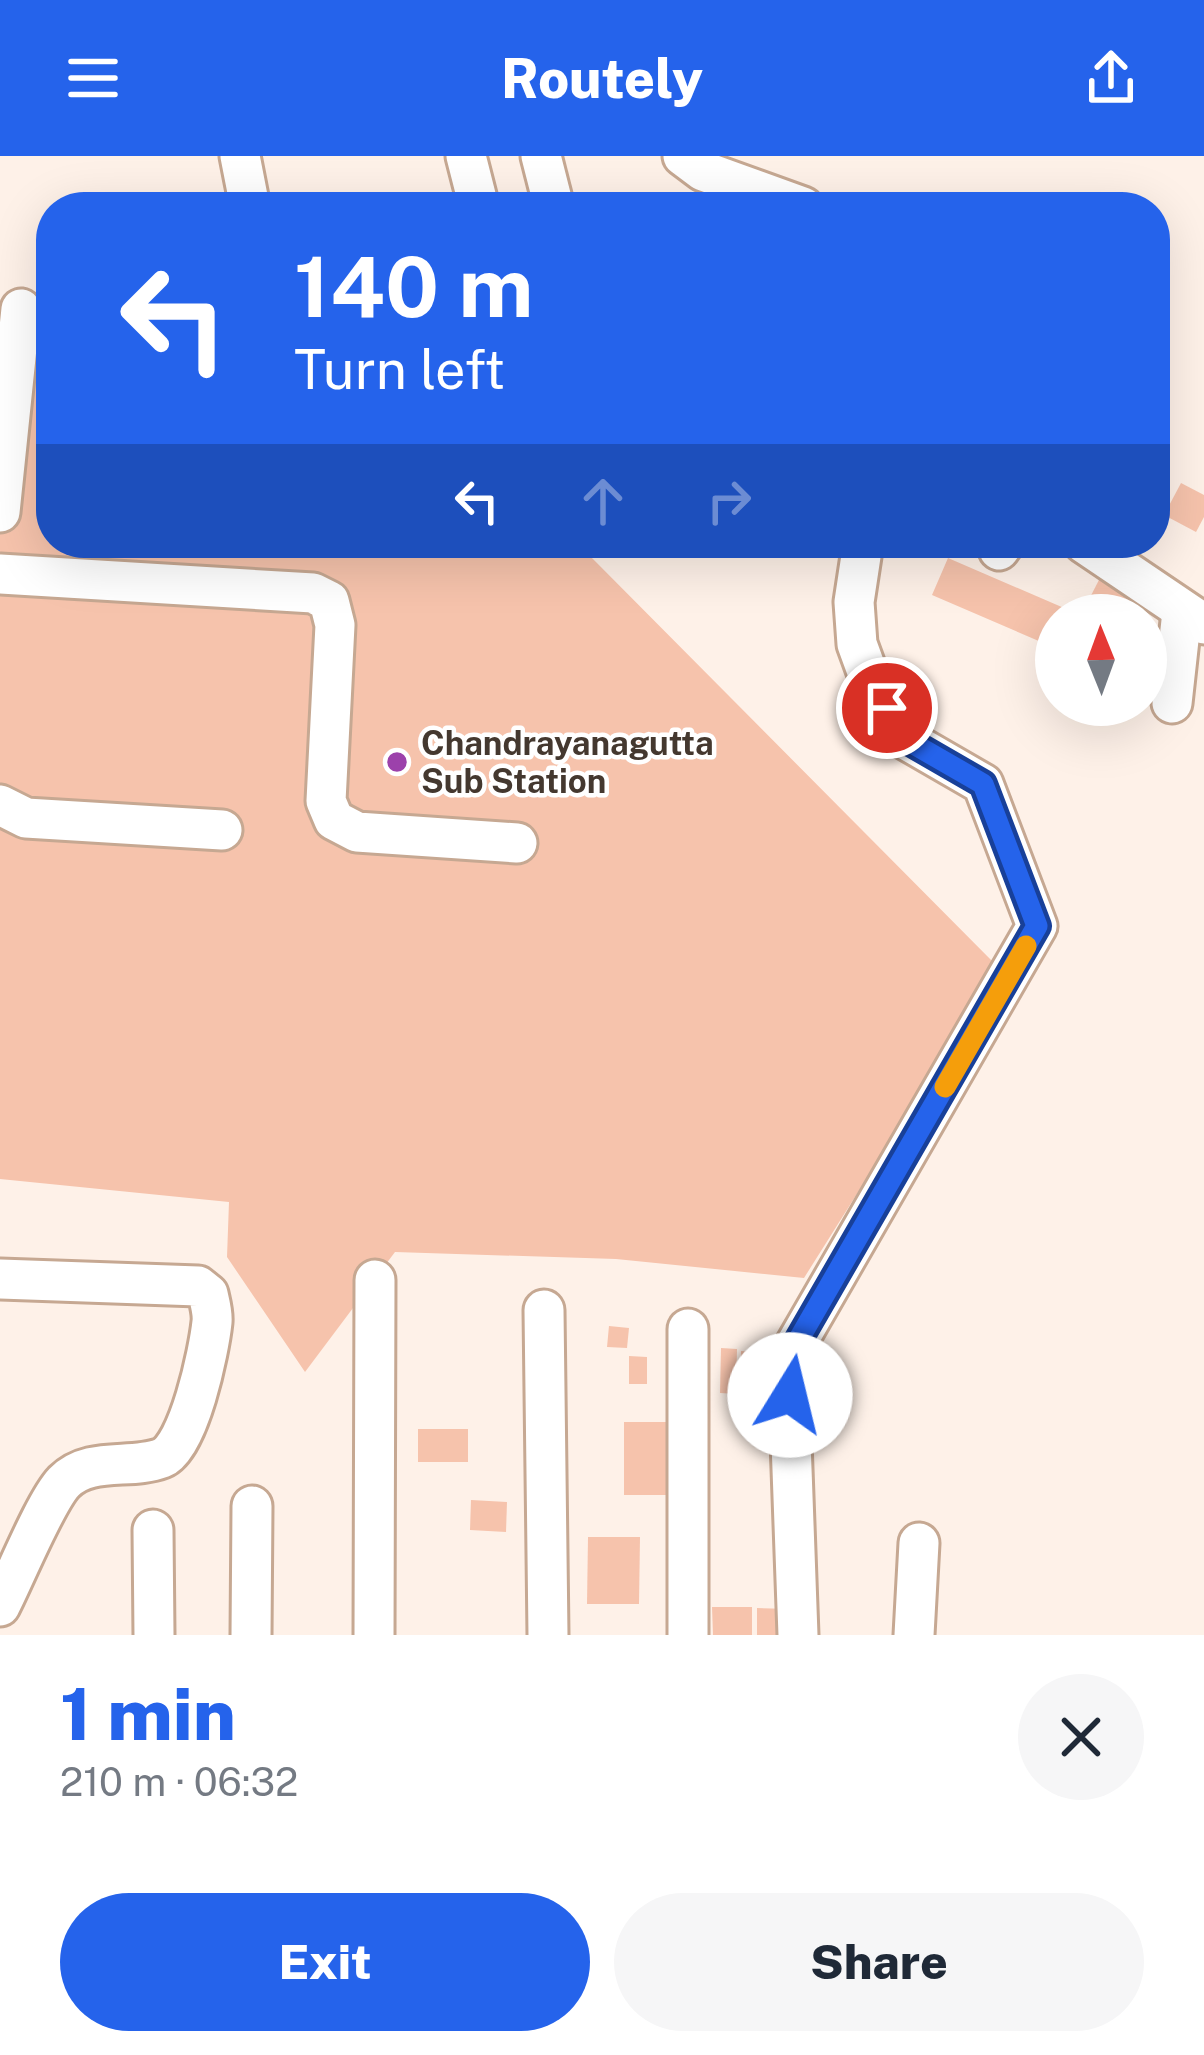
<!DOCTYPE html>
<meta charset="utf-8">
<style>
:root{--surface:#fff;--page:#f6f6f7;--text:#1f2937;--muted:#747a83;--accent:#2563eb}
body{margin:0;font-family:"Public Sans",sans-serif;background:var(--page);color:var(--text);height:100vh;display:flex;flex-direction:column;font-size:45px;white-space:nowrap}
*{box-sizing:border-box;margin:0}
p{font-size:39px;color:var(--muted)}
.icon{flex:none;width:66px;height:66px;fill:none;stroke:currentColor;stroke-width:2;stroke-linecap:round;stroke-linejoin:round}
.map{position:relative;height:1479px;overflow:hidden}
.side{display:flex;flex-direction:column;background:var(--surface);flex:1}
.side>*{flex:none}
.top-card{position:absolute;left:36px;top:36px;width:1134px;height:366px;border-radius:48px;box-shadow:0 12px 48px #0002;background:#2563eb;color:#fff;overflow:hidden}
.needle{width:78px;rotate:359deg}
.buttons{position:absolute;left:1035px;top:438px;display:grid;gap:24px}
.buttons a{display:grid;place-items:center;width:132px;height:132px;border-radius:50%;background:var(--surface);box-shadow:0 12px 48px #0002;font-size:60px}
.pin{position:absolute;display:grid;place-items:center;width:102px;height:102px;color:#fff;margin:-51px;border:6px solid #fff;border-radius:50%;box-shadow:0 3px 12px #0007}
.me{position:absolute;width:132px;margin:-66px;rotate:9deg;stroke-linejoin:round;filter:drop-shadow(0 0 9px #0008)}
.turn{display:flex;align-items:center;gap:42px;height:252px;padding:0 60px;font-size:54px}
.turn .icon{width:156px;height:156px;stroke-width:2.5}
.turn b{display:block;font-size:84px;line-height:102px}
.lanes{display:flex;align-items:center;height:114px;padding:0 60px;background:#0003;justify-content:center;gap:60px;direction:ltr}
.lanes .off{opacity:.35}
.round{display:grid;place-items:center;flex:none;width:126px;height:126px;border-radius:63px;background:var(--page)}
.headline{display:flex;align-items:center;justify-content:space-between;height:204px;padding:0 60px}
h1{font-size:72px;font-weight:800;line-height:90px;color:var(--accent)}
.cta{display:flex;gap:24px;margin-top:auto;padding:24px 60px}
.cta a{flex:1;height:138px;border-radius:72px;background:var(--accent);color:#fff;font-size:48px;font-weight:800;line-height:138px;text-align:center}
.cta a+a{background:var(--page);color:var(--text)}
header{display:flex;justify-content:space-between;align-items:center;height:156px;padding:0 60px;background:var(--accent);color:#fff;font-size:54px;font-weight:800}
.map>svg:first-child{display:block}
.building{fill:#f6c3ac}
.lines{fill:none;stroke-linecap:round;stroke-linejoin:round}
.minor-casing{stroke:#c6a892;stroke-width:45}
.minor{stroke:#fff;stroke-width:39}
.route-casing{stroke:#184099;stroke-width:30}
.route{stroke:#2563eb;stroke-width:21}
.slow{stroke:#f59e0b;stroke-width:21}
.poi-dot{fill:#9c41ab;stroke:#fff;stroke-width:4.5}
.labels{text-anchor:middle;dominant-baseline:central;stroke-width:9;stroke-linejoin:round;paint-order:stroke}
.poi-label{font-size:33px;font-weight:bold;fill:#44382f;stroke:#fff;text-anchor:start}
</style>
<header><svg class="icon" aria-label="menu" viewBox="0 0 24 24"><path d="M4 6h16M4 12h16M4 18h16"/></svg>Routely<svg class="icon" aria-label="share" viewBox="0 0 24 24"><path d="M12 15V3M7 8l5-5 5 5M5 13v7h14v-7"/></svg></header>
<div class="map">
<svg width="1204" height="1479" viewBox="0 0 1204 1479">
<rect width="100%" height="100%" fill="#fef1e8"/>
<g class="building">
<polygon points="0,174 51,187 51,387 588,387 590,400 999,812 804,1122 616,1103 395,1096 305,1216 227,1101 229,1046 0,1023"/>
<polygon points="1181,327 1204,339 1204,361 1196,376 1164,359"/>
<polygon points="948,402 1064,452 1061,459 1056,459 1056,471 1048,489 932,439"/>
<polygon points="1101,420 1151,445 1144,459 1081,459"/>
<polygon points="609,1170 629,1172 627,1192 607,1191"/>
<polygon points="721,1192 737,1193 736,1238 720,1237"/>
<polygon points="741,1195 757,1196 756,1238 740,1238"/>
<polygon points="629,1200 647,1201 647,1228 629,1228"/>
<rect x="624" y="1266" width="58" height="73"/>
<rect x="418" y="1273" width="50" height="33"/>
<polygon points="471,1344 507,1346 506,1376 470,1374"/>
<polygon points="588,1381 640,1381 639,1448 587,1448"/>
<polygon points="712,1451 752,1451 752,1479 713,1479"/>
<polygon points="757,1452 793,1453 793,1479 757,1479"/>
</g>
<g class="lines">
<g class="minor-casing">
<g id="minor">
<polyline points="240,0 250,51"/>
<polyline points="466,0 479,51"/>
<polyline points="541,0 554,51"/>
<polyline points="683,0 703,15 803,51"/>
<polyline points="0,356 21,153"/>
<polyline points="1084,387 1204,468"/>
<polyline points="999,394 1004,387"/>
<polyline points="0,418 313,437 329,445 335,469 326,645 334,664 357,676 517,687"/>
<polyline points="1172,547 1182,456"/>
<polyline points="0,649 26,662 222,674"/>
<path d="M 0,1123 L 198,1130 L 208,1138 C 210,1147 213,1157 212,1166 C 209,1195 189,1291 162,1302 C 130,1314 90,1300 64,1326 C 45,1346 15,1421 0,1450"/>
<polyline points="544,1154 548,1479"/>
<polyline points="688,1173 688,1479"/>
<polyline points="153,1374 154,1479"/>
<polyline points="251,1479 252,1350"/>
<polyline points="374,1479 375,1124"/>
<polyline points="798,1479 788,1202 1037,770 983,628 905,583 869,521 857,488 854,446 863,387"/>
<polyline points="914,1479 919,1387"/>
</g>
</g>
<use href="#minor" class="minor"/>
</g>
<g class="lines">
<g class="route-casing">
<polyline id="route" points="790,1239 788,1202 1037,770 983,628 905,583 887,552"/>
</g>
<use href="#route" class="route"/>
<polyline class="slow" points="945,931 1026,790"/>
</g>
<circle class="poi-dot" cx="397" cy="606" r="12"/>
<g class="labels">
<g class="poi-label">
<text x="421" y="587">Chandrayanagutta<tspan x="421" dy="38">Sub Station</tspan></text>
</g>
</g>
</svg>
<div class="buttons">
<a><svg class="needle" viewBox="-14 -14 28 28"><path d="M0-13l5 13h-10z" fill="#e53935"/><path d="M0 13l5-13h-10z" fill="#747a83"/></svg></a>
</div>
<div class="pin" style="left:887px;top:552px;background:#d93025"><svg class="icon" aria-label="arrive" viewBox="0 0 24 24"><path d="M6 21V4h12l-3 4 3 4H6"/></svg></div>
<svg class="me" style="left:790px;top:1239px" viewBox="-20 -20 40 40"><circle r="19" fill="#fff"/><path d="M0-13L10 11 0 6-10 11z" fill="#2563eb"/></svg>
<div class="top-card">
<div class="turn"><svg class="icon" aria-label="left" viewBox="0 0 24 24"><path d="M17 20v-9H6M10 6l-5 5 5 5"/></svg><div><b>140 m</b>Turn left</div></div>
<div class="lanes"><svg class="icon" aria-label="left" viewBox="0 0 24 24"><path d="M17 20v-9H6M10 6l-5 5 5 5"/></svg><svg class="icon off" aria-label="ahead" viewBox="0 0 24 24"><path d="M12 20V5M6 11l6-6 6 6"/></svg><svg class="icon off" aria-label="right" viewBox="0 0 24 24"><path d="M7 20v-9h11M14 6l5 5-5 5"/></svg></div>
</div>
</div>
<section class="side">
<div class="headline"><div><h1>1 min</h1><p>210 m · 06:32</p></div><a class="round"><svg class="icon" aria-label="close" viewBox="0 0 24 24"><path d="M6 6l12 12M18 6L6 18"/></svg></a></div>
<div class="cta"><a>Exit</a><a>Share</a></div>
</section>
